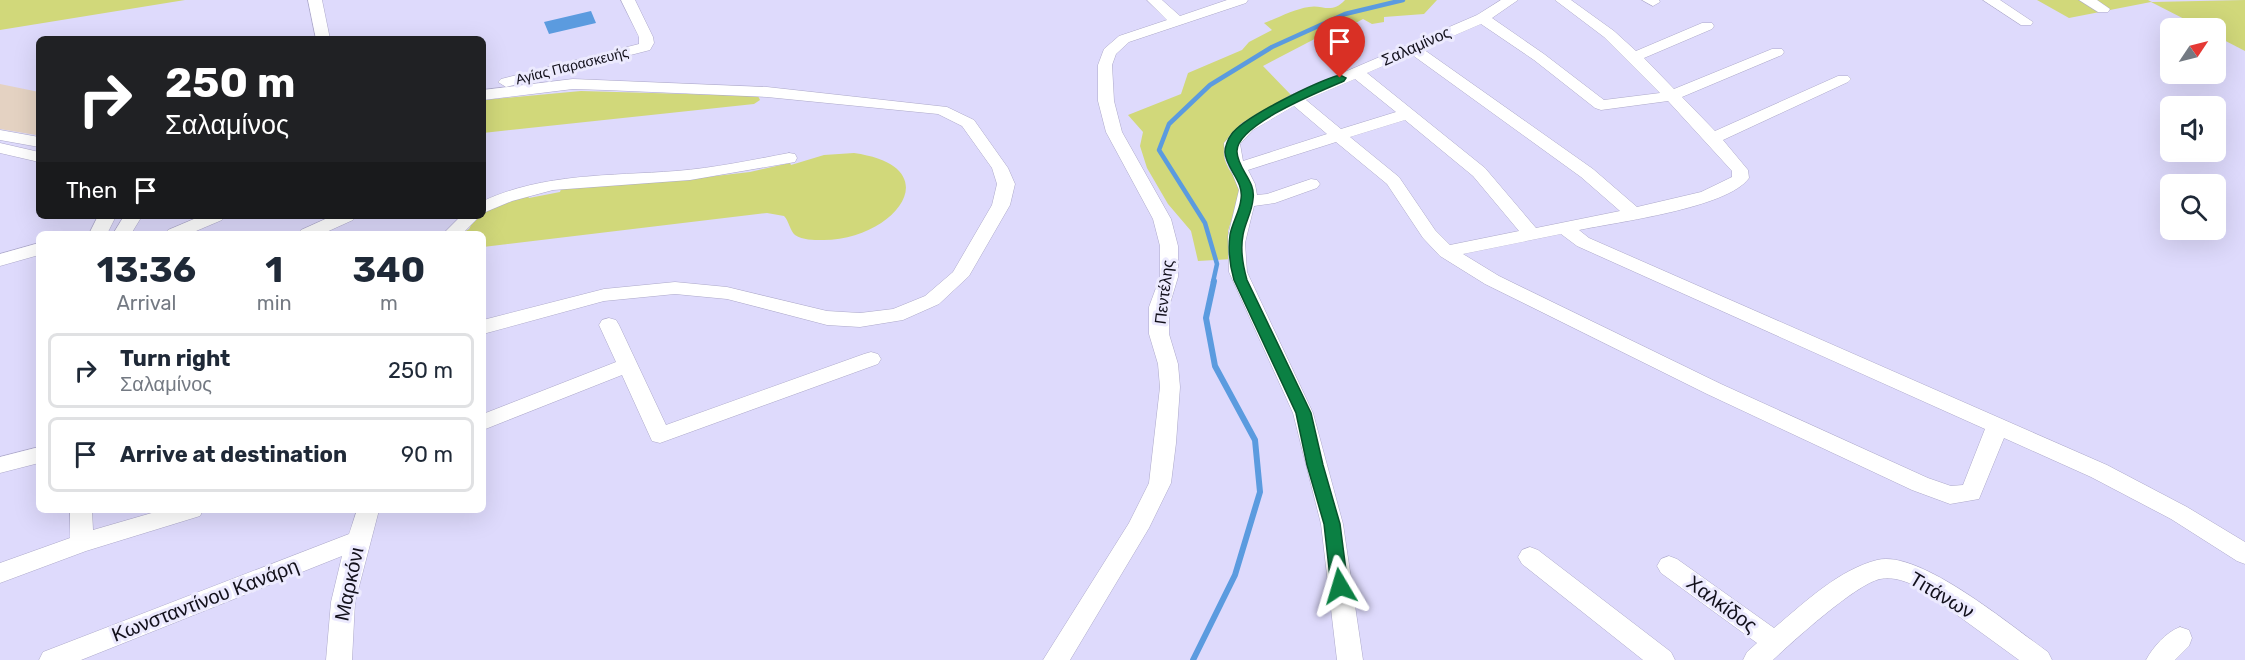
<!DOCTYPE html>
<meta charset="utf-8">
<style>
:root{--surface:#fff;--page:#f6f6f7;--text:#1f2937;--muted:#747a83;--line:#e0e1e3}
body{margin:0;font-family:Rubik,sans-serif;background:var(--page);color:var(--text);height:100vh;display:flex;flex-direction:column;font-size:22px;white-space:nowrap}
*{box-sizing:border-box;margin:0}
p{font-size:20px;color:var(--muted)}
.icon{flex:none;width:33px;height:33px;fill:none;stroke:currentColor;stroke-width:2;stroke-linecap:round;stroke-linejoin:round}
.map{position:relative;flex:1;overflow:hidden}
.sheet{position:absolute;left:36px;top:231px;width:450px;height:282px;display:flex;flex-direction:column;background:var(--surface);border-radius:9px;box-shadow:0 6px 24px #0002}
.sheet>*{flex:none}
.hud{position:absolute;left:36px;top:36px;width:450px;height:183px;border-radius:9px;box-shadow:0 6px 24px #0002;background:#202124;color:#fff;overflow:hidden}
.needle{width:39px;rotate:55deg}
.fabs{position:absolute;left:2160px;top:18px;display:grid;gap:12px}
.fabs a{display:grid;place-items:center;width:66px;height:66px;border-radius:9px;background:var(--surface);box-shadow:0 6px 24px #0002;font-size:30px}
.pin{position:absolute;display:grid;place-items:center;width:51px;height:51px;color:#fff;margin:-62px -26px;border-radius:50% 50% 50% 0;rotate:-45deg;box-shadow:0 0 6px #0007}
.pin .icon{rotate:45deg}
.me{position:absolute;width:66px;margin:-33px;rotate:353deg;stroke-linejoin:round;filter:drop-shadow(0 0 4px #0008)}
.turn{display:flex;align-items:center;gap:21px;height:126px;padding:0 30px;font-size:27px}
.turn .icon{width:78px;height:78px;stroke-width:2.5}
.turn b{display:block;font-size:42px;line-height:51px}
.then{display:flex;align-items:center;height:57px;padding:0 30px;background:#0003;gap:12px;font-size:22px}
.eta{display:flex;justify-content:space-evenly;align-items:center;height:102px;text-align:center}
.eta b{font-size:36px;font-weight:700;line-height:42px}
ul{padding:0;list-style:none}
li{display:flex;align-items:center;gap:18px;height:75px;margin:0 12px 9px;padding:0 18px;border:3px solid var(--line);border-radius:9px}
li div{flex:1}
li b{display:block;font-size:22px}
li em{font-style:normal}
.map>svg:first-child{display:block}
.education{fill:#e4d2c2}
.green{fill:#d1d87a}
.water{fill:#5b9bdf}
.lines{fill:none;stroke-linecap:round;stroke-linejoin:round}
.stream-far1{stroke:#5b9bdf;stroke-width:4.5}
.stream{stroke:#5b9bdf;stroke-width:6}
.minor-casing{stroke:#ada9ca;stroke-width:1}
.minor{fill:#fff;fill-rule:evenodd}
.route{fill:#0b8043;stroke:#07532c;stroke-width:1.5}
.labels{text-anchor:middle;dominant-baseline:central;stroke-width:6;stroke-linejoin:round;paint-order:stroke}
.far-street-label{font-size:14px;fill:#12101b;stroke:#eceafe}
.street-label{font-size:16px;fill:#12101b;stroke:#eceafe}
.near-street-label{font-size:20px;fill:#12101b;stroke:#eceafe}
</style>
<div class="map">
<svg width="2245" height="660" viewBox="0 0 2245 660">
<rect width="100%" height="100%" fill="#dedafc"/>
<polygon class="education" points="0,84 39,92 39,133 36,135 0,129"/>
<g class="green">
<polygon points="0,0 185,0 0,30"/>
<path d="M 1345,0 L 1437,0 L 1424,14 L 1384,17 L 1384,22 L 1372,24 L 1363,19 L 1350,26 L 1348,32 L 1344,36 L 1328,32 L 1263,66 L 1292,96 C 1271,107 1220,126 1224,155 C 1225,167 1236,178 1241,189 L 1228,231 L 1232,259 L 1198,261 L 1191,231 L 1168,204 L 1147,168 L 1140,146 L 1143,132 L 1128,115 L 1181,94 L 1188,73 L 1242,50 L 1249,42 L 1272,30 L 1264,23 C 1278,18 1294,9 1309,7 C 1322,4 1331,15 1345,0 Z"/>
<polygon points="2037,0 2148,0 2152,2 2245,0 2245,51 2216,36 2216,28 2202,28 2151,2 2069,18"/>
<polygon points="581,91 758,96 760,100 754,104 483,133 483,100"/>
<path d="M 854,153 C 952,167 894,241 822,240 C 813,240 803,240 795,235 C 790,231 789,221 784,216 L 767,213 L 483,247 L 483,234 L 461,234 L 469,229 L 476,216 L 483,216 L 483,210 L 526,193 L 529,198 L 560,192 L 562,186 L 681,180 L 750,172 L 790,163 L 791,165 L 824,155 Z"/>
</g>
<polygon class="water" points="591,11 596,23 549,34 544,22"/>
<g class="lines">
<polyline class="stream-far1" points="1213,282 1217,264 1205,223 1159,150 1169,124 1210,85 1272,47 1345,14 1403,0"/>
<polyline class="stream" points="1193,660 1235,575 1260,492 1255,440 1215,366 1206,318 1214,281"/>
<g class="minor-casing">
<g id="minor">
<polygon points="308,0 322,0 330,39 316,39"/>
<polygon points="621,0 635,0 653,37 654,43 650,50 506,87 498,82 501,79 639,44 639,37"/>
<polygon points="1147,0 1162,0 1180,16 1227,0 1248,0 1246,3 1129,42 1116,54 1112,65 1114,101 1122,132 1171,219 1178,246 1178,277 1169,307 1169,334 1178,364 1180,387 1176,443 1171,483 1149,528 1070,660 1043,660 1129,523 1149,483 1160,387 1158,364 1149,334 1149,307 1160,277 1160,246 1153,219 1106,132 1098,101 1098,65 1104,49 1119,36 1167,20"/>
<path d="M 1501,0 L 1518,0 L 1492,18 L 1544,54 L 1604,100 L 1660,93 L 1604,37 L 1555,0 L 1571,0 L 1614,31 L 1636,51 L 1702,23 L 1712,23 L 1714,26 L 1712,29 L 1644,58 L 1674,89 L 1772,49 L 1782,49 L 1784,52 L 1782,55 L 1682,97 L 1715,131 L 1838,76 L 1848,76 L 1851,79 L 1848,82 L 1723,140 L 1748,170 L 1749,178 C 1728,208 1617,222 1579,230 L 1589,238 L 2107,465 L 2187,507 L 2245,542 L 2245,564 L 2237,561 L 2171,519 L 2091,477 L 2004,438 L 1979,499 L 1950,504 L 1912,490 L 1707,394 L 1485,284 L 1440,256 L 1423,238 L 1387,184 L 1336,142 L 1248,170 L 1255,184 L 1257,195 L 1267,194 L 1311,179 L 1317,180 L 1320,184 L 1317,188 L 1275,203 L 1254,206 L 1245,243 L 1247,272 L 1313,413 L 1343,524 L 1363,660 L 1337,660 L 1321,524 L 1293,413 L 1229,272 L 1228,236 L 1239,190 L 1225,156 L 1224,143 L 1241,124 L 1289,96 L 1477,15 ZM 1481,24 L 1534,60 L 1595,108 L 1601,110 L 1668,101 L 1732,171 L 1732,177 L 1701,192 L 1637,207 L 1593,169 L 1423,49 ZM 1411,54 L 1581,177 L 1620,211 L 1536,228 L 1485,168 L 1367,73 ZM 1355,79 L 1396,112 L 1341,129 L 1306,100 ZM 1294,106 L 1327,134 L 1243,161 L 1240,144 L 1253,130 ZM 1405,120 L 1473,176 L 1519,231 L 1450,245 L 1435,230 L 1399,177 L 1350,137 ZM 1561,234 L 1577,246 L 1985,429 L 1963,485 L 1951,486 L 1928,478 L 1721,384 L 1499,276 L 1463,254 Z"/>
<polygon points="1642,0 1659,0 1660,2 1653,6"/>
<polygon points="1983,0 2000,0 2033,22 2031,25 2021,25"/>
<polygon points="2079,0 2097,0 2110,9 2108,12 2098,12"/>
<polygon points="573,79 767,87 947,107 974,120 1008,168 1015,184 1010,205 969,276 939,304 903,320 860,327 827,325 727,299 675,294 604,301 483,334 483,320 604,289 675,282 727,287 827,311 860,313 893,309 925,296 953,272 992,205 997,184 992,168 962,126 938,114 767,97 605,90 573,89 483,100 483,90"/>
<polygon points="0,130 39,137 39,147 0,140"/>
<polygon points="0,143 39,152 39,162 0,153"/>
<path d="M 789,153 L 795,154 L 797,158 L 795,162 L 690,180 L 553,190 L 512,201 L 483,213 L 483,201 C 544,173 610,176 676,171 C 714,168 752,160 789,153 Z"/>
<polygon points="98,216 116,216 107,234 89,234"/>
<polygon points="124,216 142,216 131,234 113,234"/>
<polygon points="201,216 225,216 222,220 189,234 165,234 168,230"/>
<polygon points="332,216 356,216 353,220 322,234 298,234 301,230"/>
<polygon points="461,216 480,216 462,234 443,234"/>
<polygon points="39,243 39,255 0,266 0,254"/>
<polygon points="609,318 616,320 619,325 666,425 864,354 871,352 878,354 881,359 878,364 660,443 652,441 622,375 483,430 483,414 616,362 599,325 602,320"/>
<polygon points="39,447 39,463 0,473 0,457"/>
<polygon points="70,510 92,510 93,530 162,510 203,510 200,516 86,551 0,583 0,563 70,538"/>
<polygon points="357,510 379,510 355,602 352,660 326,660 331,602 342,556 81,660 39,660 43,652 349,534"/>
<polygon points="1530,547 1538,550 1671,652 1675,660 1643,660 1522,564 1518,557 1522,550"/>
<path d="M 1669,556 L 1677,559 L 1774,628 C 1804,603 1838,570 1877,560 C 1920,549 2012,627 2048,652 L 2052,660 L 2019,660 L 1920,588 C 1908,582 1893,576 1880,579 C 1856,584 1792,642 1773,660 L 1743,660 L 1747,652 L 1757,643 L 1661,573 L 1657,566 L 1661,559 Z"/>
<path d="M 2180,627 L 2189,630 L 2192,638 L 2189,646 L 2175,660 L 2146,660 C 2153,647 2166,632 2180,627 Z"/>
</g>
</g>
<use href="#minor" class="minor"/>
</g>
<path class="route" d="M 1340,75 L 1346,78 L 1344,81 C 1321,91 1235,125 1237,152 C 1238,170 1256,181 1253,199 C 1252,212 1245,223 1243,235 C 1240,250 1243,266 1247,280 L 1311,413 L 1323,465 L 1340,524 L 1348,586 L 1346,591 L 1340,593 L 1334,591 L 1331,586 L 1324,524 L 1307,465 L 1296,413 L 1234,280 C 1230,266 1228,250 1230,235 C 1232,223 1240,211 1241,199 C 1244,181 1226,169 1225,152 C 1225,147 1228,139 1231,135 C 1243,117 1318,81 1340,75 Z"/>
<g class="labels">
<g class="far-street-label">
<text transform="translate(572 66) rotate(-14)">Αγίας Παρασκευής</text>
</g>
<g class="street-label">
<text transform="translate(1416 46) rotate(-24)">Σαλαμίνος</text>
<text transform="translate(1164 292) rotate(-83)">Πεντέλης</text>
</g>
<g class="near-street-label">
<text transform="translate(349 584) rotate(-78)">Μαρκόνι</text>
<text transform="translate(1942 595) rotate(31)">Τιτάνων</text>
<text transform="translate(205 600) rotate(-21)">Κωνσταντίνου Κανάρη</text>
<text transform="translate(1722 604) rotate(36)">Χαλκίδος</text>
</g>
</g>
</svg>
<div class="fabs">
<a><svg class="needle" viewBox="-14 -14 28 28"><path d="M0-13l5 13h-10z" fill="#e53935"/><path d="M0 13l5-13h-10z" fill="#747a83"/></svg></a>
<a><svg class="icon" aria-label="sound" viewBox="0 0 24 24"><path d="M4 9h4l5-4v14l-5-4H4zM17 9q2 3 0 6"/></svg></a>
<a><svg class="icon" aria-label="search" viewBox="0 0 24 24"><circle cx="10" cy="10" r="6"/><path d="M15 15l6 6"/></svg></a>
</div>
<div class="pin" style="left:1340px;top:78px;background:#d93025"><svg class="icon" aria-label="arrive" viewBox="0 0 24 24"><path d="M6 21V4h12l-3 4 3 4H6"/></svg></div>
<svg class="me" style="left:1340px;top:586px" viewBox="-20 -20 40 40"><path d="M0-17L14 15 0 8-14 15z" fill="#0b8043" stroke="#fff" stroke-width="4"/></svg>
<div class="hud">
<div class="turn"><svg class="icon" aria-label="right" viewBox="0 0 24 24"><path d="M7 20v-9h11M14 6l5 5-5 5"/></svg><div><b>250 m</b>Σαλαμίνος</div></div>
<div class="then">Then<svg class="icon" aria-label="arrive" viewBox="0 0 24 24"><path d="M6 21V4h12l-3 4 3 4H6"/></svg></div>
</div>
<section class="sheet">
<div class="eta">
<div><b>13:36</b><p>Arrival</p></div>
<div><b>1</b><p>min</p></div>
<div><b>340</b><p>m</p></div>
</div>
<ul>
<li><svg class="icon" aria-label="right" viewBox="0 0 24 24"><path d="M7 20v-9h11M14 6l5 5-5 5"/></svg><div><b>Turn right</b><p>Σαλαμίνος</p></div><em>250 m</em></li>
<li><svg class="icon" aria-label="arrive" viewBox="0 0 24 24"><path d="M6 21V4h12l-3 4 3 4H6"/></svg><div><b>Arrive at destination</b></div><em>90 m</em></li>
</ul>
</section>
</div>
